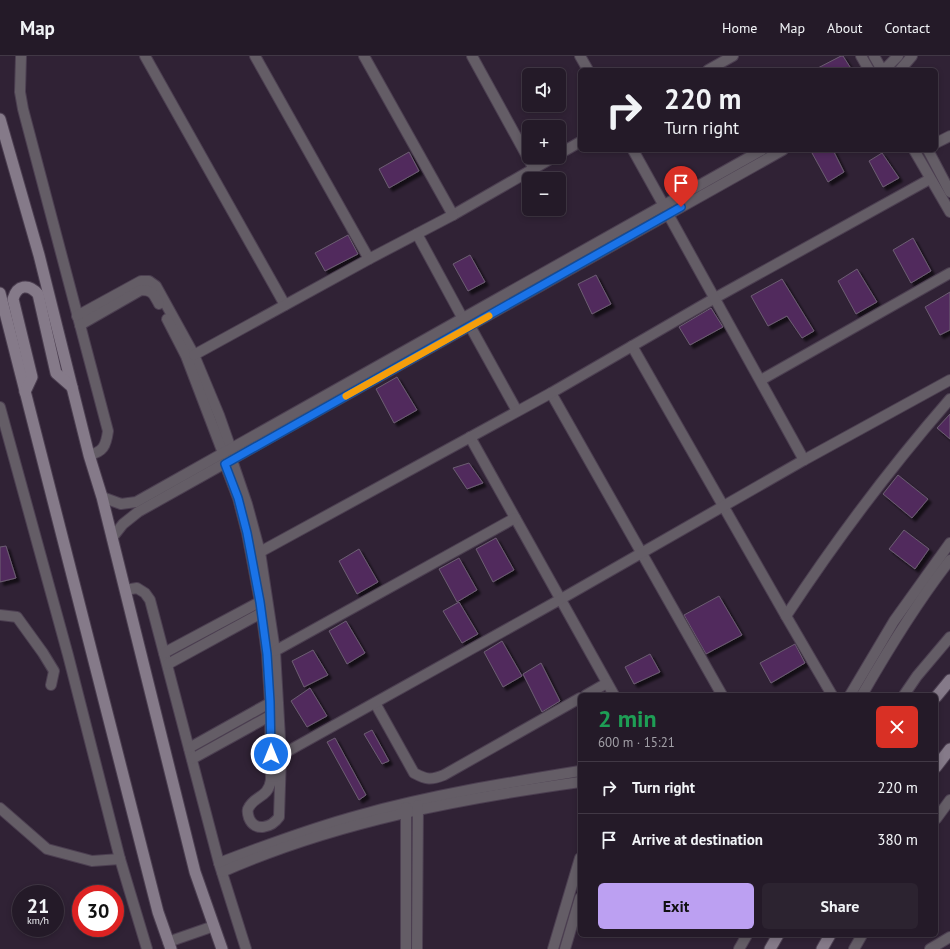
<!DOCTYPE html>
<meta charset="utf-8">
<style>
:root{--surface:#241a28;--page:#2c2330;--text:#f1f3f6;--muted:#a3a1a8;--line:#413845;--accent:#bca0f2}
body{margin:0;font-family:"PT Sans",sans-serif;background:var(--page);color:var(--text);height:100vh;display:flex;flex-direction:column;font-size:15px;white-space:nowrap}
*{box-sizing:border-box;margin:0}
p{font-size:13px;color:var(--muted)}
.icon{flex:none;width:22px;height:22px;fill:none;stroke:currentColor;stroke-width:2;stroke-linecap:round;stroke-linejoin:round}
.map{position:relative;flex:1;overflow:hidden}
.sheet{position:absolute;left:578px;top:637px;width:360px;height:244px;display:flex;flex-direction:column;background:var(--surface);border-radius:6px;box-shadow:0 2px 6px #0003,0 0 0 1px var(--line)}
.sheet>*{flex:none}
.top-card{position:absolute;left:578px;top:12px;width:360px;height:84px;border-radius:6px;box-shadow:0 2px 6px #0003,0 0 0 1px var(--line);background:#241a28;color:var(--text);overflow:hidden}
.fabs{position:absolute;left:522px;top:12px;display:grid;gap:8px}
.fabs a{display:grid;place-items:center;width:44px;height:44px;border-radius:6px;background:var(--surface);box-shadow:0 2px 6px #0003,0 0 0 1px var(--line);font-size:20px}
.speed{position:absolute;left:12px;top:829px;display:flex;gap:8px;font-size:20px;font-weight:700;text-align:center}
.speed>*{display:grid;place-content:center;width:52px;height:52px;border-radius:50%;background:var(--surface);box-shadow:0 2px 6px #0003,0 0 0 1px var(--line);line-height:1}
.speed small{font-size:10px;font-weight:400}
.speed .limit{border:6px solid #d22;background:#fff;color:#111}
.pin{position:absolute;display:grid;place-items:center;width:34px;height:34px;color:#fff;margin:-41px -17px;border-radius:50% 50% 50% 0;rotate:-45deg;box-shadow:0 0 4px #0007}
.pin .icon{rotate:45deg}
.me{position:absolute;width:44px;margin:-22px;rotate:0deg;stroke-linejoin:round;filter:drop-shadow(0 0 3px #0008)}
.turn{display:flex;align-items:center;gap:14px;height:84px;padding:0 20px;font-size:18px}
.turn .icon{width:52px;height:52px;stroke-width:2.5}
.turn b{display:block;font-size:28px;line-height:34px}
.round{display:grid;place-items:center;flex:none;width:42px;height:42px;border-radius:6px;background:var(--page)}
.summary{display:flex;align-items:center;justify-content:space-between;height:68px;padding:0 20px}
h1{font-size:24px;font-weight:700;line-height:30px;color:#1e9e55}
.button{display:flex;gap:8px;margin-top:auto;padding:8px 20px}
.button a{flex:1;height:46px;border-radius:6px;background:var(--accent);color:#111;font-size:16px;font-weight:700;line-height:46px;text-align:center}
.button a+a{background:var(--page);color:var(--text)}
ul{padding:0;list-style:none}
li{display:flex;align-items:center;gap:12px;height:52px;padding:0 20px;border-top:1px solid var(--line)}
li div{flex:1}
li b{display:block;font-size:15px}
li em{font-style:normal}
header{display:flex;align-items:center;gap:24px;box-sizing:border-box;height:56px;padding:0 20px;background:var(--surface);border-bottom:1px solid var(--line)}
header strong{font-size:19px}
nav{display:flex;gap:22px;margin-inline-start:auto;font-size:14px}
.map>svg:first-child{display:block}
.building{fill:#512c5d;stroke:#6c5d72;filter:url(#shadow)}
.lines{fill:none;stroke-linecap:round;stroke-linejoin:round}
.minor-casing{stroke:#4c3f51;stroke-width:12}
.secondary-casing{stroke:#4c3f51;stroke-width:13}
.minor{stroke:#645d66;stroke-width:10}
.secondary{stroke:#857a89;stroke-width:11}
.route-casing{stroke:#114b97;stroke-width:10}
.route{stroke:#1a73e8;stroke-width:7}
.slow{stroke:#f59e0b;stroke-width:7}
</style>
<header>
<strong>Map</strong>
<nav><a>Home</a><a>Map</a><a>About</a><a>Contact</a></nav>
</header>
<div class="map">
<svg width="950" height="893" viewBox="0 0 950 893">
<defs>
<filter id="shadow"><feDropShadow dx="3.5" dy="3.5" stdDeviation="1" flood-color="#0009"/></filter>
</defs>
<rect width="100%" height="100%" fill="#302235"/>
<g class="building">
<polygon points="841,0 843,0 852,14 814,14"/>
<polygon points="818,94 833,94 844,116 828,126 812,97"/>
<polygon points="409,96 419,115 389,132 379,113"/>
<polygon points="882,97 899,122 883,131 869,105"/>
<polygon points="348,179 358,198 325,215 315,197"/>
<polygon points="913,182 931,215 911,227 893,194"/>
<polygon points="470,199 485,226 468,235 453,208"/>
<polygon points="857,213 877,246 856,258 838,225"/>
<polygon points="596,219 611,248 592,258 578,228"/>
<polygon points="782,223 814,275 802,282 787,260 768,270 751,240"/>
<polygon points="950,236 950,274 940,279 925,251"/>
<polygon points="711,252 723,271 690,289 679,271"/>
<polygon points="397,321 417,354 394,367 376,333"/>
<polygon points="950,358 950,383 937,372"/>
<polygon points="469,407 483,427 467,433 453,412"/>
<polygon points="898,419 928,443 912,462 883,438"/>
<polygon points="904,474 929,493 915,513 889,493"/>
<polygon points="496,482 514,514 493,526 476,493"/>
<polygon points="6,490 16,522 0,526 0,491"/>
<polygon points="359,493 378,526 357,538 339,505"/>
<polygon points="459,502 477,534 457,546 439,513"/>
<polygon points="719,540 742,579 706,598 684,559"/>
<polygon points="459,546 478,578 462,587 443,555"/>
<polygon points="346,565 365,597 347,608 329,575"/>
<polygon points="502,585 522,620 503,631 484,596"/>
<polygon points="795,588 805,607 771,627 760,607"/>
<polygon points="313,594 328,619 304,631 292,605"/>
<polygon points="650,598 660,616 634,628 625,611"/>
<polygon points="541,607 560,645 542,656 523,618"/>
<polygon points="310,632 327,660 307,671 291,645"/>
<polygon points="372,674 389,705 382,708 364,678"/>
<polygon points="335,682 366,739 359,744 327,686"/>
</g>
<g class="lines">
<g class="minor-casing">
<g id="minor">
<path d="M 21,0 L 20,36 L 23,53 L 108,375 C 106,390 103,396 89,399"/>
<polyline points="145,0 285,249"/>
<polyline points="255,0 369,203"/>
<polyline points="472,0 534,113"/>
<polyline points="580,0 588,14"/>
<polyline points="861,0 869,14"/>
<polyline points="874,0 882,14"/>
<polyline points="708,14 733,0"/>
<polyline points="884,14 898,0"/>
<polyline points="900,14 912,0"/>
<polyline points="936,87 950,80"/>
<polyline points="633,94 663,148"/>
<polyline points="914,94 950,156"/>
<polyline points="928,94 950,136"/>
<polyline points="559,98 580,86"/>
<polyline points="453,159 554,101"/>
<polyline points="417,178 462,261"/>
<polyline points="77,260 141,225 149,225 156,230 194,299 219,359 231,393"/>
<polyline points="167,263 186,300 223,397"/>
<path d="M 80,269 L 141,234 C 153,234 154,239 159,248"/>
<polyline points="470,270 517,355"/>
<polyline points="632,290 786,560 832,639"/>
<polyline points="194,299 369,203 453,159 364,0"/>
<polyline points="761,324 950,217"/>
<polyline points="551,337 722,639"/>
<polyline points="0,351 68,599 120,803 147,893"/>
<polyline points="470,381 614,639"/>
<polyline points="804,404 950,324"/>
<path d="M 225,408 L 238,442 L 247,477 L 260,546 L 267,598 L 270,646 L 271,724 C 268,743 254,739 248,753 C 247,756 248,759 249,762 C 255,777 272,771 279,761 L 281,699 L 275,595 L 260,496 L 247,448 L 232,404"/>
<polyline points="102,441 121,448 136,446 762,94"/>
<polyline points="112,482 123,468 138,456 783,94"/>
<polyline points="260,496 551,337 715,242 930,123"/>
<polyline points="125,534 137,532 145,537 150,544 219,807 246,893"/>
<polyline points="0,559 17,561 43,597 54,615 51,629"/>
<path d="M 786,560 C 836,484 890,412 950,343"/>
<polyline points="275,595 515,462"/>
<polyline points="164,597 265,543"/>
<polyline points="168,608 265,555"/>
<polyline points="586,639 607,627"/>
<polyline points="850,639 894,565 950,487"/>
<path d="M 862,639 C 889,592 917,546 950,504"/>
<polyline points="904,639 917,620 950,581"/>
<path d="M 375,647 L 414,717 C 427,724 431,724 444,719 L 580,642"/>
<polyline points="189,692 275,644"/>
<polyline points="281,699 561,543 804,404 668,158"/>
<polyline points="192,703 275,657"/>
<polyline points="0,752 47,793 92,805 120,803"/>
<polyline points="936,763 950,744"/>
<path d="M 219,807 C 266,789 312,772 360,759 C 432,739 506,727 580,715"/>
<path d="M 222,816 C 335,766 458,743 580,726"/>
<polyline points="168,886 214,870"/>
<polyline points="406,893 406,751"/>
<polyline points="417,893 418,749"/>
<polyline points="553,893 580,802"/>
<polyline points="565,893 580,842"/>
<polyline points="739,893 747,879"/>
<polyline points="854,893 862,879"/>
<polyline points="930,893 950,881"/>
</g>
</g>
<g class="secondary-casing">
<g id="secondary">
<polyline points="0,63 39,199 89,399 102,441 195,816 222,893"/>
<polyline points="0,237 158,856 171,893"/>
<path d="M 25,336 L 32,321 L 13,243 C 17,229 28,227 38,238 L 56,317 L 72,331"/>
<polyline points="936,641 950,624"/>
<polyline points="936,711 950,693"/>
<polyline points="770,893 778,879"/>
<polyline points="822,893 830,879"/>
</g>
</g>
<use href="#minor" class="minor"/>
<use href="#secondary" class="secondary"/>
</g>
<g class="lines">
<g class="route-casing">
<polyline id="route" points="271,698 270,646 267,598 260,546 247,477 238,442 225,408 681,151"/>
</g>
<use href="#route" class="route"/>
<polyline class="slow" points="346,340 489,260"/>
</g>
</svg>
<div class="fabs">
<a><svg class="icon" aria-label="sound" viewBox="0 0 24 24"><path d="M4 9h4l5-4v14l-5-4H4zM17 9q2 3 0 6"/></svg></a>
<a>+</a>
<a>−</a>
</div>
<div class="speed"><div>21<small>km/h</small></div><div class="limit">30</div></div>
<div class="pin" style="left:681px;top:151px;background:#d93025"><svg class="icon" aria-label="arrive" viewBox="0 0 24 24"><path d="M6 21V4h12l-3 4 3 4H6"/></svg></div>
<svg class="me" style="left:271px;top:698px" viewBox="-20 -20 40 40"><circle r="17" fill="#1a73e8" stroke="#fff" stroke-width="3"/><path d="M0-11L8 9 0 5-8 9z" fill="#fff"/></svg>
<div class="top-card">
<div class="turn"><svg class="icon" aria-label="right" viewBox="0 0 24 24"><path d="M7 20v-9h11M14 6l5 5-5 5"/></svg><div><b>220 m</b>Turn right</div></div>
</div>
<section class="sheet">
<div class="summary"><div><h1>2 min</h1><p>600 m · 15:21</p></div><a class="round" style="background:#d93025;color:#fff"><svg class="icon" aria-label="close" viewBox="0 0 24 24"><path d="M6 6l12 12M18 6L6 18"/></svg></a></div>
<ul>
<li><svg class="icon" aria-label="right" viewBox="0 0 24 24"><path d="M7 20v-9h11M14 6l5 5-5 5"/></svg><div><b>Turn right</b></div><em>220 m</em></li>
<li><svg class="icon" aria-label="arrive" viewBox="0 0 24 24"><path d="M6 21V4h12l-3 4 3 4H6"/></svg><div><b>Arrive at destination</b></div><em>380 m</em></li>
</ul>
<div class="button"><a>Exit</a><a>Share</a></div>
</section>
</div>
